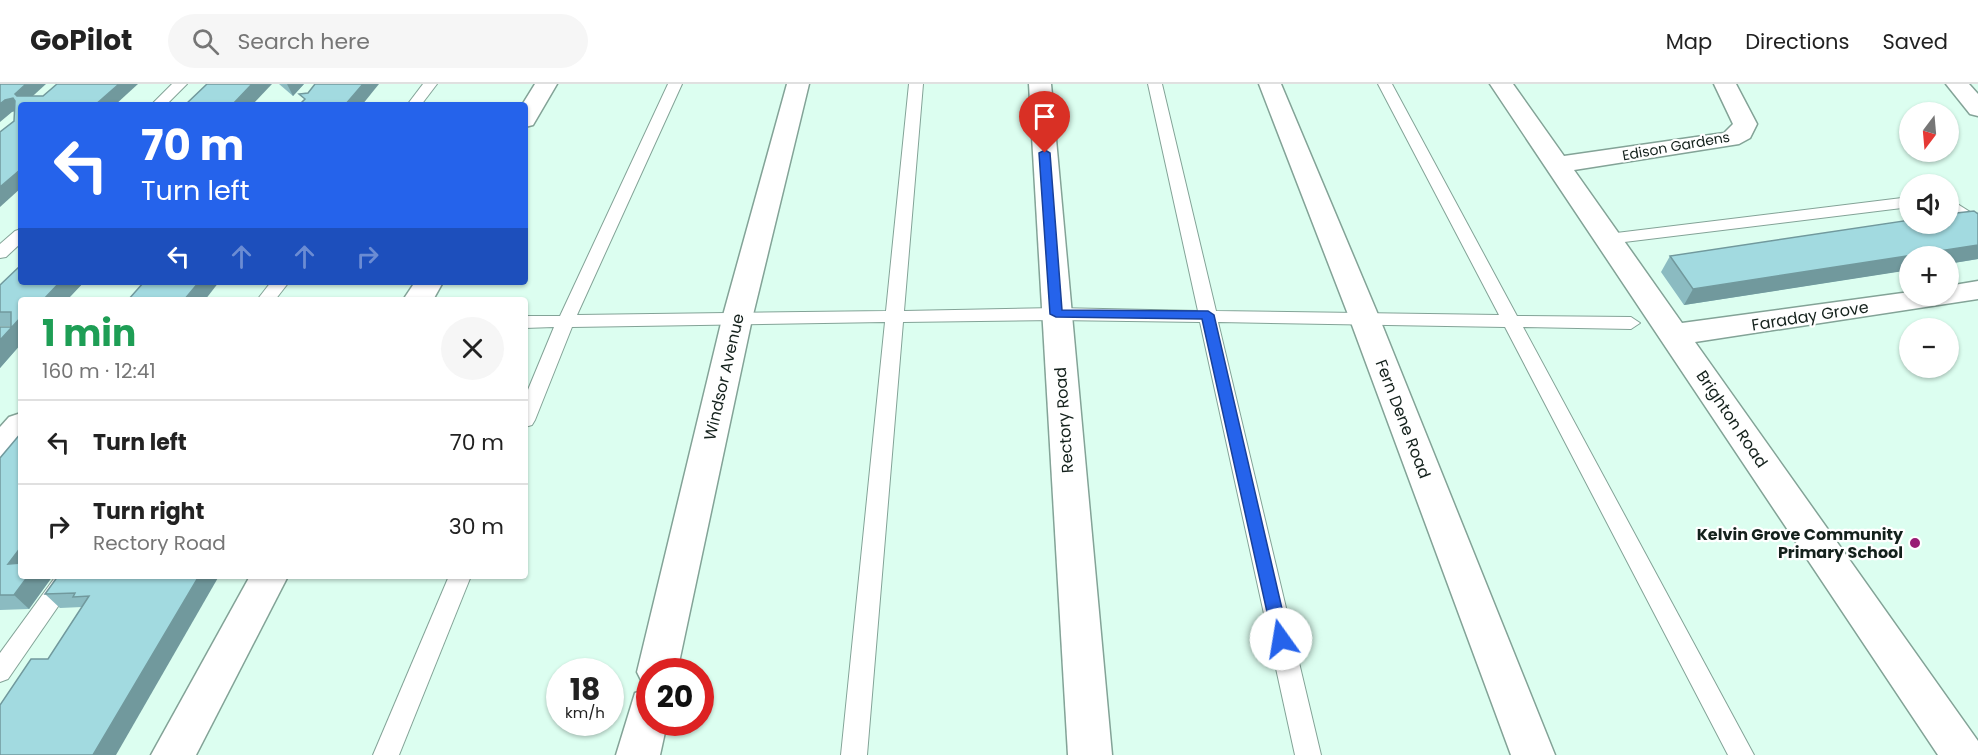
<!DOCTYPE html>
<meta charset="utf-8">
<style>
:root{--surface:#fff;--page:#f6f6f6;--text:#222;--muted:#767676;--line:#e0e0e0}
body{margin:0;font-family:Poppins,sans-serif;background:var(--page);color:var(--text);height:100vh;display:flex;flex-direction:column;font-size:22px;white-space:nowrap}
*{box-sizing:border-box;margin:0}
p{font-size:20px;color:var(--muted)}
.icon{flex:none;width:33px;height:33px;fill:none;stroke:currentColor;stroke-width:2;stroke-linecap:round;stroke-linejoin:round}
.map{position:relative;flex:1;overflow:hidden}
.panel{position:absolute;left:18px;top:213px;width:510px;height:282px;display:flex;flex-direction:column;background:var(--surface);border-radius:6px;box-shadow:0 2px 4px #0004}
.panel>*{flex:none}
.guide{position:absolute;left:18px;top:18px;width:510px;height:183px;border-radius:6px;box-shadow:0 2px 4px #0004;background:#2563eb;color:#fff;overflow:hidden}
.needle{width:39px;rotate:196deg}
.fabs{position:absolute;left:1899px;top:18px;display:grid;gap:12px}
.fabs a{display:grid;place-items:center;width:60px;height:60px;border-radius:50%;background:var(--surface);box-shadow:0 2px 4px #0004;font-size:30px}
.speed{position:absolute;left:546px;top:574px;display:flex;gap:12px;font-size:30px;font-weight:700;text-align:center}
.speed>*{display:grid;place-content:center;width:78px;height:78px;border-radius:50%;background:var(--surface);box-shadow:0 2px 4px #0004;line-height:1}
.speed small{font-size:15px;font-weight:400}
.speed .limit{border:9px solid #d22;background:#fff;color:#111}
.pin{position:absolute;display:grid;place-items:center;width:51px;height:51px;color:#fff;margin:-62px -26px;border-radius:50% 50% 50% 0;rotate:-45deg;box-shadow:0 0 6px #0007}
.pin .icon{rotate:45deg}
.me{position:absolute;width:66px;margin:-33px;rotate:347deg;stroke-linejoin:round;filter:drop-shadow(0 0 4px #0008)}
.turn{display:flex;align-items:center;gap:21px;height:126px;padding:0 24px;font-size:27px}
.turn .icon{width:78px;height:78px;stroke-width:2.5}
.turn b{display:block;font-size:42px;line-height:51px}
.lanes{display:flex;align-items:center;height:57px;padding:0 24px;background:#0003;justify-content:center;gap:30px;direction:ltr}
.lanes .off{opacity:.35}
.round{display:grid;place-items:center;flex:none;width:63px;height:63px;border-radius:32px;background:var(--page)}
.summary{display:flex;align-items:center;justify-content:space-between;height:102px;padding:0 24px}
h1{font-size:36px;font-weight:700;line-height:45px;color:#1e9e55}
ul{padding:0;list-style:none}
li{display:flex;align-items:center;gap:18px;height:84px;padding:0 24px;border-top:2px solid var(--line)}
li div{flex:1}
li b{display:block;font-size:22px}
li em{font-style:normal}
header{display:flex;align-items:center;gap:36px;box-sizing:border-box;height:84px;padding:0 30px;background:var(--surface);border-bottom:2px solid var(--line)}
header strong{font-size:28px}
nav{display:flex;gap:33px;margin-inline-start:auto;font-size:21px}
.search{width:420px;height:54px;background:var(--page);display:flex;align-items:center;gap:15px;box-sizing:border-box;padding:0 21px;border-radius:33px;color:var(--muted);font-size:22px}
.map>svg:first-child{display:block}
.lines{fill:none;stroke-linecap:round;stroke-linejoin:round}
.lane-casing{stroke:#83a397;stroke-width:2}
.street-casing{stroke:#83a397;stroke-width:3}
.secondary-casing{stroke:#83a397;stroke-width:3}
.lane{fill:#fff;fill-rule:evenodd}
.street{fill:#fff;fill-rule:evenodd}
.secondary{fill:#fff;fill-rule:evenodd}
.wall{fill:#8bbbc1}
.shaded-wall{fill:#71999d}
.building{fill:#a2dae0;stroke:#71999d;stroke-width:1.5}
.route{fill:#2563eb;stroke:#184099;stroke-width:1.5}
.poi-dot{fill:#981c74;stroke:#fff;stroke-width:2}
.labels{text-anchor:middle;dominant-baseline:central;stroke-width:4.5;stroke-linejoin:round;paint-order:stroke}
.far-street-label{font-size:14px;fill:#14211c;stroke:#fff}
.street-label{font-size:16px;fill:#14211c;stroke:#fff}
.poi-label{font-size:16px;font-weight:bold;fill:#14211c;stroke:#fff;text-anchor:end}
</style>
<header>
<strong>GoPilot</strong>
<div class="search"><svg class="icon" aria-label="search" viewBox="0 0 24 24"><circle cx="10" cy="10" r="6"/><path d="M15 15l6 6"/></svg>Search here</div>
<nav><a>Map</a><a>Directions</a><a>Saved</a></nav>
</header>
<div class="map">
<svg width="1978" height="671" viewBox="0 0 1978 671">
<rect width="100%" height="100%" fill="#dcfef0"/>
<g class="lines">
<g class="lane-casing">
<g id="lane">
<polygon points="172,0 187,0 166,21 151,21"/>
<polygon points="423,0 437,0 421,21 407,21"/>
<polygon points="668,0 682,0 577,231 886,227 909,0 923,0 904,227 1056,224 1198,227 1148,0 1162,0 1216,227 1499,231 1378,0 1392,0 1517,232 1631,233 1640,239 1631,245 1523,243 1754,671 1728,671 1505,243 1218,238 1321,671 1295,671 1200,238 1056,236 903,238 867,671 841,671 885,238 572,243 535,336 532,341 525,343 525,313 554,243 525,244 525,232 560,232"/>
<polygon points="1910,113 1910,123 1608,160 1600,155 1608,150"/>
<polygon points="1948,114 1978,133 1978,145 1948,127"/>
<polygon points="21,145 21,159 6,173 0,174 0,160 15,147"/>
<polygon points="271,198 289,198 275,216 257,216"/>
<polygon points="56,492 79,492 8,595 0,598 0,569"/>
<polygon points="449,492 471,492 399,671 373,671"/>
</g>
</g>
<g class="street-casing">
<g id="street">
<polygon points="535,0 557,0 533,41 525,43 525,21 522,21"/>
<polygon points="787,0 809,0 752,235 677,588 650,588 650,603 643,600 637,588 722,235"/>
<polygon points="1259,0 1281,0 1379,233 1555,671 1511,671 1349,233"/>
<polygon points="1490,0 1513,0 1564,72 1724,49 1733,40 1714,0 1736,0 1757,40 1750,54 1739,60 1574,86 1682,239 1910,208 1910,212 1948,212 1948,202 1978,197 1978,215 1695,258 1978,657 1978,671 1938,671"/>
<polygon points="1946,0 1969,0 1978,10 1978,32 1970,30"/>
<polygon points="415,198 443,198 433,216 403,216"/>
<polygon points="21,329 21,363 12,374 0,377 0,343 9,333"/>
<polygon points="250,492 288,492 196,671 151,671"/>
<polygon points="650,604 650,639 667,639 660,671 616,671 635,609"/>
</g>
</g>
<g class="secondary-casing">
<polygon id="secondary" points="1029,0 1051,0 1112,671 1068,671"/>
</g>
<use href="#lane" class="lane"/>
<use href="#street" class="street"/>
<use href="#secondary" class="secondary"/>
</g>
<g class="wall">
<polygon points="279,0 304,0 293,12"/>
<polygon points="1978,128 1978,175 1684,221 1661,188 1670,172 1977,129"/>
<polygon points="21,198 84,198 67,216 21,216 21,260 0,284 0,243 11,243 11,242 0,242 0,201"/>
<polygon points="0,374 21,492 52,493 29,525 0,526"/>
<polygon points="219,492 48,575 82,523 60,524 45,510"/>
</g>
<g class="shaded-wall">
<polygon points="26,0 46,0 23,21 15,10"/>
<polygon points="119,0 138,0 115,21 95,21"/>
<polygon points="252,0 272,0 252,21 232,21"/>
<polygon points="287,0 304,0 293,12"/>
<polygon points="363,0 379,0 362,21 345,21"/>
<polygon points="13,14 20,26 12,28 0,38 0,20 5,16"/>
<polygon points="21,85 21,104 0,123 0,103"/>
<polygon points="1978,161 1978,175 1948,180 1948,172 1910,172 1910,186 1684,221 1693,205"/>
<polygon points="60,198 84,198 67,216 43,216"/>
<polygon points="199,198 219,198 205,216 184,216"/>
<polygon points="21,233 21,260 0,284 0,256"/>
<polygon points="21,463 21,492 8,480"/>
<polygon points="28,492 51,492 52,493 29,525 14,511"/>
<polygon points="199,492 219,492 116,671 93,671"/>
</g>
<g class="building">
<polygon points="0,0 26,0 15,10 17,12 43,12 57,0 119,0 95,21 21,21 21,85 0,103 0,48 14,37 15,17 13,14 5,16 0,20"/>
<polygon points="207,0 252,0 232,21 185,21"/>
<polygon points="315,0 363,0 345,21 299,21 305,15 299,10 308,9"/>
<polygon points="1974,127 1978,130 1978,161 1693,205 1670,172 1910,136 1910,140 1948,140 1948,130"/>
<polygon points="21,181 21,198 60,198 43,216 21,216 21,233 0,256 0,243 11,243 11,228 0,228 0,201"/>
<polygon points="144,198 199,198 184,216 128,216"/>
<polygon points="21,349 21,463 8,480 21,479 21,492 28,492 14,511 0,511 0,374"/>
<polygon points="58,492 199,492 93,671 0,671 0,621 31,575 48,575 89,512 73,513 75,509 45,510"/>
</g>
<polygon class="route" points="1045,66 1050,69 1062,226 1208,227 1214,231 1289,555 1287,560 1276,560 1273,555 1202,235 1056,233 1050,230 1039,69"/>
<circle class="poi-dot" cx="1915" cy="459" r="6"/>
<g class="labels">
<g class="far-street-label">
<text transform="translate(1676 62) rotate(-10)">Edison Gardens</text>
</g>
<g class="street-label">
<text transform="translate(1810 232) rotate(-9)">Faraday Grove</text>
<text transform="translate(724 293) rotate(-77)">Windsor Avenue</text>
<text transform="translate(1403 335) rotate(69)">Fern Dene Road</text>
<text transform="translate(1732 335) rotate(56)">Brighton Road</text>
<text transform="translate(1064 336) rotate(-94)">Rectory Road</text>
</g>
<g class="poi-label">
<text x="1903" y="450">Kelvin Grove Community<tspan x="1903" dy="18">Primary School</tspan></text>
</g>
</g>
</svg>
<div class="fabs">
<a><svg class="needle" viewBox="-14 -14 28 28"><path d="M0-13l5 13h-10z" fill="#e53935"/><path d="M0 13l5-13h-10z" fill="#767676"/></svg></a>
<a><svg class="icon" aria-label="sound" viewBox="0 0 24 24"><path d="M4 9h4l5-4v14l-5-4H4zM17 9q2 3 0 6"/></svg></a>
<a>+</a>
<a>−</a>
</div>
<div class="speed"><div>18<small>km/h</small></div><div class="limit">20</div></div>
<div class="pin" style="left:1045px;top:69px;background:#d93025"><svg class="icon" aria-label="arrive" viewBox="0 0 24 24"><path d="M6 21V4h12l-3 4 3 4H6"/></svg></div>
<svg class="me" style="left:1281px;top:555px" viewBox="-20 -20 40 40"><circle r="19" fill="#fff"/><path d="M0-13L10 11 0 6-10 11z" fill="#2563eb"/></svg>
<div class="guide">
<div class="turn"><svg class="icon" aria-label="left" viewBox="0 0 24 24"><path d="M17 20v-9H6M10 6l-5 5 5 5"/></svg><div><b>70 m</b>Turn left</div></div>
<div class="lanes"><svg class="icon" aria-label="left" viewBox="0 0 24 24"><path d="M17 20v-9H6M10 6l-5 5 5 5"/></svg><svg class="icon off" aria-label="ahead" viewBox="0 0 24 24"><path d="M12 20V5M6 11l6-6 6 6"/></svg><svg class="icon off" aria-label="ahead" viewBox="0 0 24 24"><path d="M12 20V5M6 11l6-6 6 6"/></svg><svg class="icon off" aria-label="right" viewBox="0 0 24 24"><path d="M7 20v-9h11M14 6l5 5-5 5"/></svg></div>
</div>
<section class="panel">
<div class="summary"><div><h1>1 min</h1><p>160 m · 12:41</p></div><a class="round"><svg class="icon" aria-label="close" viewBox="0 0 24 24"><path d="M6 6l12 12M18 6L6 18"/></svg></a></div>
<ul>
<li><svg class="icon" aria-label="left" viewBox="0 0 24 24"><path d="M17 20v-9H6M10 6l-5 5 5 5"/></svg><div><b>Turn left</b></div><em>70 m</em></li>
<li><svg class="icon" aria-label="right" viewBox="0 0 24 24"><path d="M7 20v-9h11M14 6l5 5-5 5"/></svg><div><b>Turn right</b><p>Rectory Road</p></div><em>30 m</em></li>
</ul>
</section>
</div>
